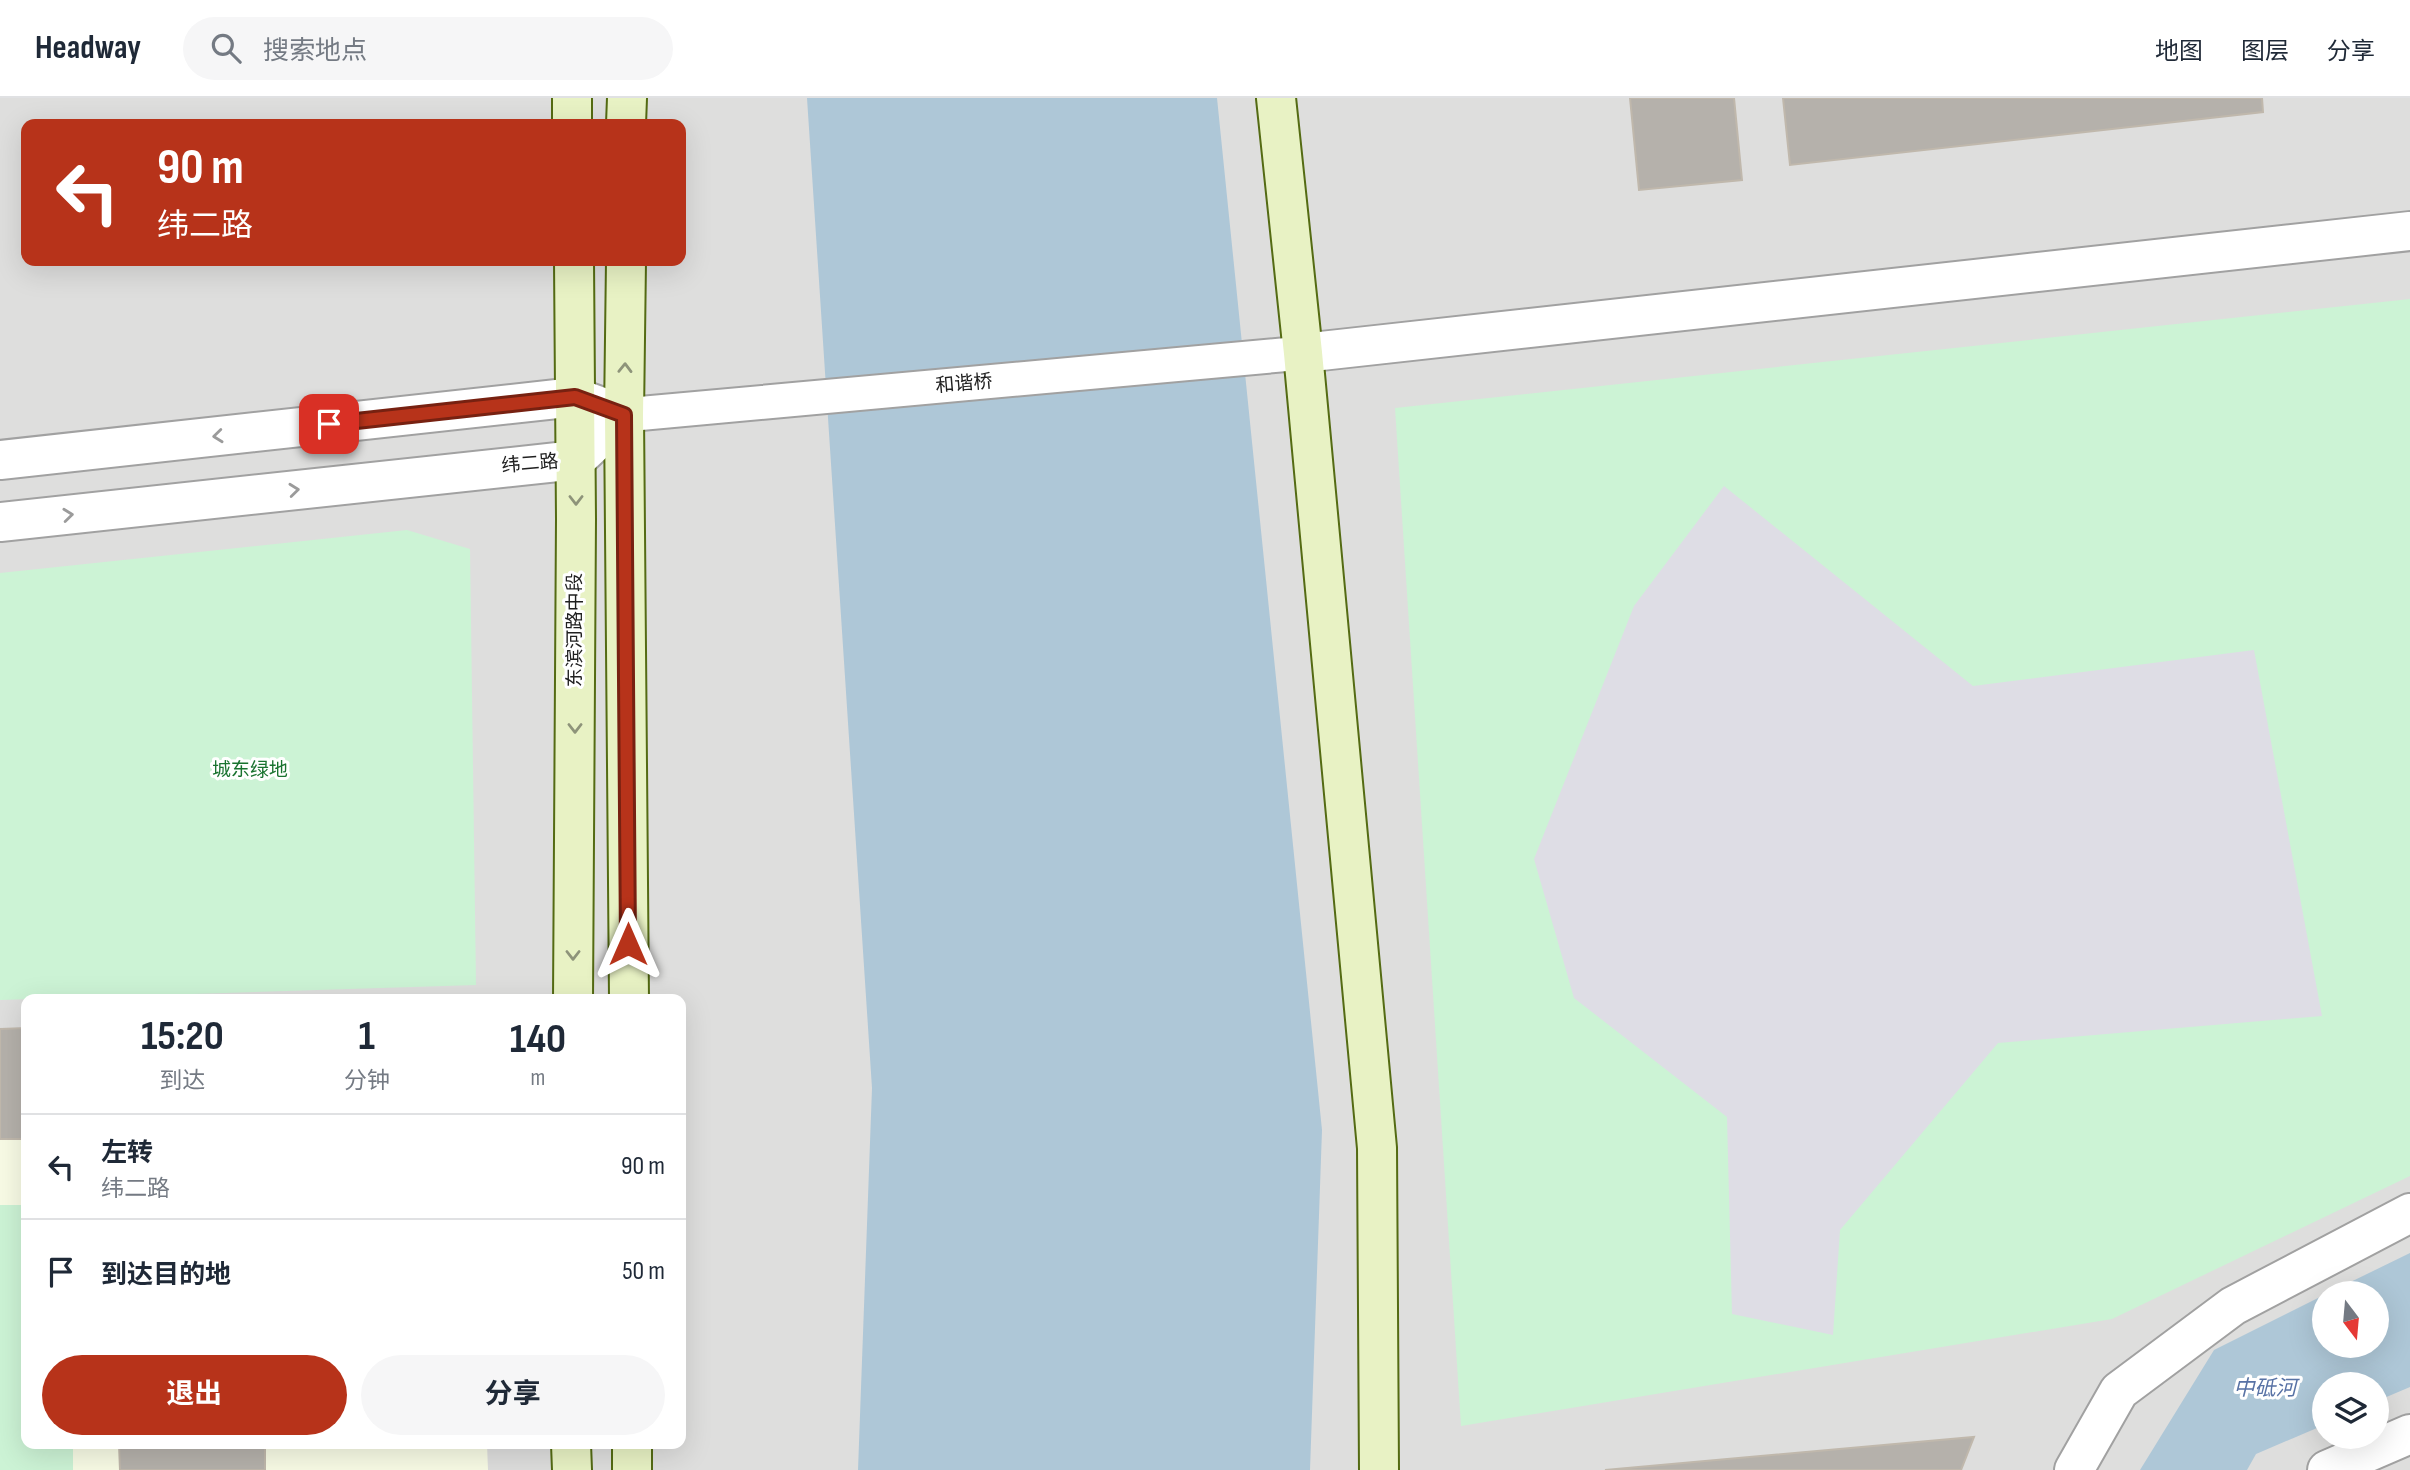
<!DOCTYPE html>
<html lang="zh">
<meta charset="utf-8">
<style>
:root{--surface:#fff;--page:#f6f6f7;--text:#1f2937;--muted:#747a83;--line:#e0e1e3;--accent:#b7331a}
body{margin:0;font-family:"Sofia Sans Condensed","Noto Sans SC",sans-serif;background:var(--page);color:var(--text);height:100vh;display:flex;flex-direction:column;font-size:26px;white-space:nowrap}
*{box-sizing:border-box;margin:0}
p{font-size:23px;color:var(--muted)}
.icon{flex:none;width:38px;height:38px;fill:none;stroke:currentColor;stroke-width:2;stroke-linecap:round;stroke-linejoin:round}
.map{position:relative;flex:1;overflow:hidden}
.drawer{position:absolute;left:21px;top:896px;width:665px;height:455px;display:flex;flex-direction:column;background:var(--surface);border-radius:14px;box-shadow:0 7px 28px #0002}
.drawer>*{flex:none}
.top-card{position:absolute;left:21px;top:21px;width:665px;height:147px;border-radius:14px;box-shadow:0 7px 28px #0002;background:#b7331a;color:#fff;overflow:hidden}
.needle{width:46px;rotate:164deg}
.fabs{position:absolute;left:2312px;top:1183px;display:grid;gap:14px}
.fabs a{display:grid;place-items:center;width:77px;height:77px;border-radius:50%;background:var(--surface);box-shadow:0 7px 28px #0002;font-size:35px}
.pin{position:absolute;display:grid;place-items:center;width:60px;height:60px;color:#fff;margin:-30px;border-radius:14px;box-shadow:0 4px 10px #0006}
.me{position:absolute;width:77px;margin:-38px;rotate:0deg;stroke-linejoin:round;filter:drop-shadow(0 0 5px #0008)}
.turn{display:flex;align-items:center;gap:24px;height:147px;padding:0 21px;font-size:32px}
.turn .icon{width:91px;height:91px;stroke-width:2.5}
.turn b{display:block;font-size:49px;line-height:60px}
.eta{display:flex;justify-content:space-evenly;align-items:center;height:119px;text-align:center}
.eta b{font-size:42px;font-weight:700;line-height:49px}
.action{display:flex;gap:14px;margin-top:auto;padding:14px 21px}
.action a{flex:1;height:80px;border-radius:42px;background:var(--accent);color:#fff;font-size:28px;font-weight:700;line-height:80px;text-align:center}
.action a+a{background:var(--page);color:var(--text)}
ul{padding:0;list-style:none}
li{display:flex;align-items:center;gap:21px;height:105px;padding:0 21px;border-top:2px solid var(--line)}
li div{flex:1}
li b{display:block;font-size:26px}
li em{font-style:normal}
header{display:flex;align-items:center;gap:42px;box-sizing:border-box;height:98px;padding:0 35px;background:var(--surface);border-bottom:2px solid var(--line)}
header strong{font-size:33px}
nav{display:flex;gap:38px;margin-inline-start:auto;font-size:24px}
.search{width:490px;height:63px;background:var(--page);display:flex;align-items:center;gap:18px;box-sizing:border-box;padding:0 24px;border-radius:38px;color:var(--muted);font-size:26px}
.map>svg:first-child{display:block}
.residential{fill:#dededd;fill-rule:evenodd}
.education{fill:#f8fbe5}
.park{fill:#ccf3d5}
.plaza{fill:#dedde5}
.water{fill:#aec7d7}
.building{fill:#b5b1ab;stroke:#c0b8ac;stroke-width:2}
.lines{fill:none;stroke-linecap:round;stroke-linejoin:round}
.pedestrian-casing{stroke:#a1a1a1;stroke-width:37}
.tertiary-casing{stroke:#a1a1a1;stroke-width:42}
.secondary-casing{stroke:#546b13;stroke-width:42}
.pedestrian{stroke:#fff;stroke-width:33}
.tertiary{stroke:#fff;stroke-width:38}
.secondary{stroke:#e8f2c4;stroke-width:38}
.oneway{stroke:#8e947a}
.oneway2{stroke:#9b9b9b}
.route-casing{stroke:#772111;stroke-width:18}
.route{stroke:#b7331a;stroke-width:12}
.labels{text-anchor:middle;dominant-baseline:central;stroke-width:6;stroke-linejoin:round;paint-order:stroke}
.street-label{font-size:19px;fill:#202020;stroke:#fff}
.park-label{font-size:19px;fill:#1a7330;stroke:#fff}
.water-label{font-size:21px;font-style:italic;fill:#5872a5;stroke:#fff}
</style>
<header>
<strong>Headway</strong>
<div class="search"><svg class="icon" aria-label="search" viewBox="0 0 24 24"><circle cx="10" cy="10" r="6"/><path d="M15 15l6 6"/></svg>搜索地点</div>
<nav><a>地图</a><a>图层</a><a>分享</a></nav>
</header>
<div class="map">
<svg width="2410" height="1372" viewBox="0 0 2410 1372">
<rect width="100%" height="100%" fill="#f0eee8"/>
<path class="residential" d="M 0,0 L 2410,0 L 2410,1372 L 0,1372 ZM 26,26 L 681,26 L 681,163 L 26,163 ZM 26,901 L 681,901 L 681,1346 L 26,1346 ZM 2324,1195 L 2376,1195 L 2376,1248 L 2324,1248 ZM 2324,1286 L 2376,1286 L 2376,1339 L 2324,1339 Z"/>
<polygon class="education" points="26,930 26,1346 487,1346 488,1372 0,1372 0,931"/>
<g class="park">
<polygon points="2410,201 2410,1078 2112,1221 1461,1328 1395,310"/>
<polygon points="407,432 470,451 476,887 0,902 0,475"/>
<polygon points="0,1107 26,1107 26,1346 73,1346 73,1372 0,1372"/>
</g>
<polygon class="plaza" points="1724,388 1973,588 2254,552 2322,918 1998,945 1840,1132 1833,1237 1732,1216 1727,1019 1574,900 1534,761 1634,508"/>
<g class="water">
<polygon points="807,0 1217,0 1322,1032 1310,1372 858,1372 872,990"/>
<polygon points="2410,1155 2410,1289 2377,1303 2376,1286 2324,1286 2324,1327 2256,1356 2247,1372 2140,1372 2214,1252 2324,1197 2324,1248 2376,1248 2376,1195 2328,1195"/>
</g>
<g class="building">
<polygon points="1630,0 1734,0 1742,82 1639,92"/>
<polygon points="1783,0 2262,0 2263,14 1790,67"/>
<polygon points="26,930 26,1041 0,1041 0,931"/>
<polygon points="1974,1339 1961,1372 1605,1372"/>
<polygon points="119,1346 265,1346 265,1372 120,1372"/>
</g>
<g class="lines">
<g class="pedestrian-casing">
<polyline id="pedestrian" points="624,317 1303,255"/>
</g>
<g class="tertiary-casing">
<g id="tertiary">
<polyline points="1303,255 2410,133"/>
<polyline points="0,362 575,299 624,317 576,362 0,424"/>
<polyline points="2074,1372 2119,1293 2233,1208 2410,1115"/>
<polyline points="2327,1372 2410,1336"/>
</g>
</g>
<g class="secondary-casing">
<g id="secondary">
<polyline points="572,0 572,26"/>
<polyline points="1276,0 1303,255 1377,1050 1379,1372"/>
<polyline points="626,26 627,0"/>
<polyline points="626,163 624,317 629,901"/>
<polyline points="573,901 576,421 574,163"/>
<polyline points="571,1346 572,1372"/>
<polyline points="632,1346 632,1372"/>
</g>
</g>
<use href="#pedestrian" class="pedestrian"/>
<use href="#tertiary" class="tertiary"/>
<use href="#secondary" class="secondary"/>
</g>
<defs><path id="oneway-chevron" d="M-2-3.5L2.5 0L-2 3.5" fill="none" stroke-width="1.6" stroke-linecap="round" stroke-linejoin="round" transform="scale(1.75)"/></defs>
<g class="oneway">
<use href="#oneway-chevron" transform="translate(625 270) rotate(-89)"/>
<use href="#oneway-chevron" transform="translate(576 402) rotate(90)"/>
<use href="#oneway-chevron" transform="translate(575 630) rotate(90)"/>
<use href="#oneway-chevron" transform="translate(573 857) rotate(90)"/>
</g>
<g class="oneway2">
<use href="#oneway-chevron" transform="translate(218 338) rotate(174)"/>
<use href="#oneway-chevron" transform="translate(294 392) rotate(-6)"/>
<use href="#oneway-chevron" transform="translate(68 417) rotate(-6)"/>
</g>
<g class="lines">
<g class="route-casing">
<polyline id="route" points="329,326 575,299 624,317 628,846"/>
</g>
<use href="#route" class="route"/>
</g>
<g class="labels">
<g class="street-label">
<text transform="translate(964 286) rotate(-5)">和谐桥</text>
<text transform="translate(530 366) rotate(-5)">纬二路</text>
<text transform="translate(575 532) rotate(-90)">东滨河路中段</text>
</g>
<g class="park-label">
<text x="250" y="672">城东绿地</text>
</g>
<g class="water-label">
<text x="2265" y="1290">中砥河</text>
</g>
</g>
</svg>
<div class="fabs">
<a><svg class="needle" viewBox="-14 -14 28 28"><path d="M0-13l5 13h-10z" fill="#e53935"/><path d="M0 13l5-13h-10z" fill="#747a83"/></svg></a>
<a><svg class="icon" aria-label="layers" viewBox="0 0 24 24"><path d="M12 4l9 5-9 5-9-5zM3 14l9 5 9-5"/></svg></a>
</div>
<div class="pin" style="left:329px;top:326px;background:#d93025"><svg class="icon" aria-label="arrive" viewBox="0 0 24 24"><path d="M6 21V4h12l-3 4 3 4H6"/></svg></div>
<svg class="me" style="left:628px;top:846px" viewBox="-20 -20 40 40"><path d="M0-17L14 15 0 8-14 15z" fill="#b7331a" stroke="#fff" stroke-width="4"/></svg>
<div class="top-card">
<div class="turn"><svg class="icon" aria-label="left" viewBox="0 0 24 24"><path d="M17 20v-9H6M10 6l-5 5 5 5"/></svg><div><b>90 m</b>纬二路</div></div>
</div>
<section class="drawer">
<div class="eta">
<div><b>15:20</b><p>到达</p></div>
<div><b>1</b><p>分钟</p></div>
<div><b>140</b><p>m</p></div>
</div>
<ul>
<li><svg class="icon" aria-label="left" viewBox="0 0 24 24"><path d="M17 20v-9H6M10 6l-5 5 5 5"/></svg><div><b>左转</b><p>纬二路</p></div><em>90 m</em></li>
<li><svg class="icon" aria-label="arrive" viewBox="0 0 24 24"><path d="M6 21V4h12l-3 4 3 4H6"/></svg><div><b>到达目的地</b></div><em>50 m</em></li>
</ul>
<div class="action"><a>退出</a><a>分享</a></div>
</section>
</div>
